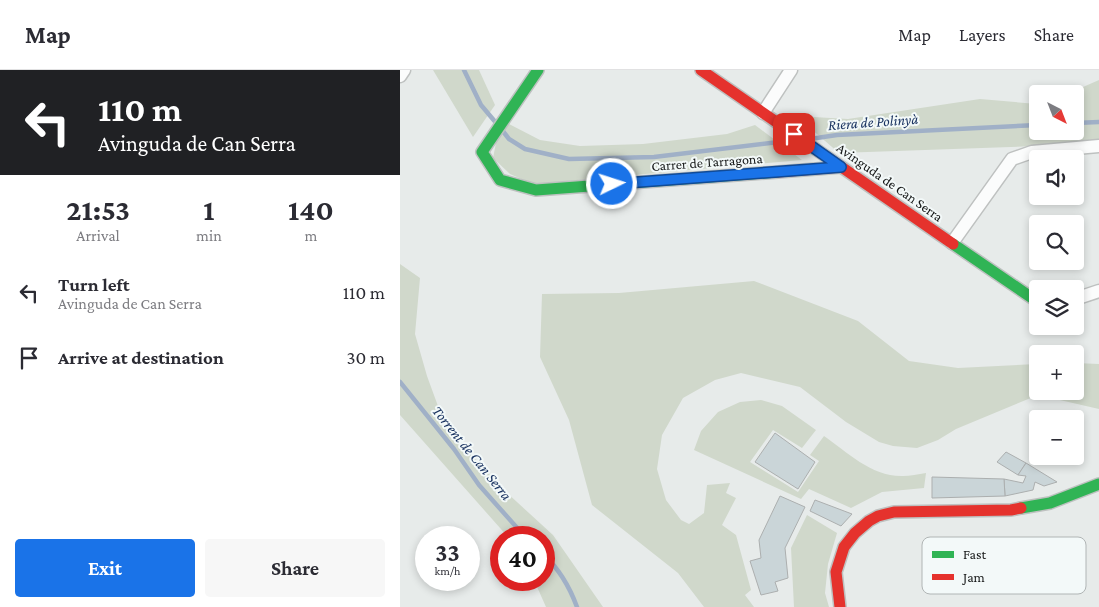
<!DOCTYPE html>
<meta charset="utf-8">
<style>
:root{--surface:#fff;--page:#f7f7f7;--text:#2b2b33;--muted:#7c7c81;--line:#e1e1e2;--accent:#1a73e8}
body{margin:0;font-family:"Crimson Pro",serif;background:var(--page);color:var(--text);height:100vh;display:flex;flex-direction:column;font-size:19px;white-space:nowrap}
*{box-sizing:border-box;margin:0}
p{font-size:16px;color:var(--muted)}
.icon{flex:none;width:28px;height:28px;fill:none;stroke:currentColor;stroke-width:2;stroke-linecap:round;stroke-linejoin:round}
.map{position:relative;flex:1;overflow:hidden}
.drawer{display:flex;flex-direction:column;background:var(--surface);width:400px}
.drawer>*{flex:none}
.hud{background:#202124;color:#fff;overflow:hidden}
.needle{width:32px;rotate:138deg}
.buttons{position:absolute;left:629px;top:15px;display:grid;gap:10px}
.buttons a{display:grid;place-items:center;width:55px;height:55px;border-radius:5px;background:var(--surface);box-shadow:0 2px 8px #0003;font-size:25px}
.speed{position:absolute;left:15px;top:456px;display:flex;gap:10px;font-size:25px;font-weight:700;text-align:center}
.speed>*{display:grid;place-content:center;width:65px;height:65px;border-radius:50%;background:var(--surface);box-shadow:0 2px 8px #0003;line-height:1}
.speed small{font-size:12px;font-weight:400}
.speed .limit{border:8px solid #d22;background:#fff;color:#111}
.pin{position:absolute;display:grid;place-items:center;width:42px;height:42px;color:#fff;margin:-21px;border-radius:10px;box-shadow:0 2px 8px #0006}
.me{position:absolute;width:55px;margin:-28px;rotate:86deg;stroke-linejoin:round;filter:drop-shadow(0 0 4px #0008)}
.turn{display:flex;align-items:center;gap:18px;height:105px;padding:0 15px;font-size:22px}
.turn .icon{width:65px;height:65px;stroke-width:2.5}
.turn b{display:block;font-size:35px;line-height:42px}
.eta{display:flex;justify-content:space-evenly;align-items:center;height:85px;text-align:center}
.eta b{font-size:30px;font-weight:700;line-height:35px}
.action{display:flex;gap:10px;margin-top:auto;padding:10px 15px}
.action a{flex:1;height:58px;border-radius:5px;background:var(--accent);color:#fff;font-size:20px;font-weight:700;line-height:58px;text-align:center}
.action a+a{background:var(--page);color:var(--text)}
ul{padding:0;list-style:none}
li{display:flex;align-items:center;gap:15px;height:65px;padding:0 15px}
li div{flex:1}
li b{display:block;font-size:19px}
li em{font-style:normal}
header{display:flex;align-items:center;gap:30px;box-sizing:border-box;height:70px;padding:0 25px;background:var(--surface);border-bottom:1px solid var(--line)}
header strong{font-size:24px}
nav{display:flex;gap:28px;margin-inline-start:auto;font-size:18px}
main{display:flex;flex:1;min-height:0}
.map>svg:first-child{display:block}
.green{fill:#d0d8cb}
.lines{fill:none;stroke-linecap:round;stroke-linejoin:round}
.stream{stroke:#a0b0c7;stroke-width:4.5}
.building{fill:#cad5d8;stroke:#acafaf}
.street-casing{stroke:#bec1c0;stroke-width:15}
.fast-casing{stroke:#bec1c0;stroke-width:14}
.jam-casing{stroke:#bec1c0;stroke-width:14}
.street{stroke:#fbfcfc;stroke-width:12}
.fast{stroke:#30b455;stroke-width:11}
.jam{stroke:#e5322d;stroke-width:11}
.route-casing{stroke:#114b97;stroke-width:12}
.route{stroke:#1a73e8;stroke-width:9}
.labels{text-anchor:middle;dominant-baseline:central;stroke-width:4;stroke-linejoin:round;paint-order:stroke}
.street-label{font-size:14px;fill:#141616;stroke:#f3f9f9}
.water-label{font-size:15px;font-style:italic;fill:#1b3461;stroke:#f3f9f9}
.key{fill:#f3f9f9;stroke:#b0b5b5;stroke-width:1}
.key-label{font-size:14px;fill:#141616}
</style>
<header>
<strong>Map</strong>
<nav><a>Map</a><a>Layers</a><a>Share</a></nav>
</header>
<main>
<section class="drawer">
<div class="hud">
<div class="turn"><svg class="icon" aria-label="left" viewBox="0 0 24 24"><path d="M17 20v-9H6M10 6l-5 5 5 5"/></svg><div><b>110 m</b>Avinguda de Can Serra</div></div>
</div>
<div class="eta">
<div><b>21:53</b><p>Arrival</p></div>
<div><b>1</b><p>min</p></div>
<div><b>140</b><p>m</p></div>
</div>
<ul>
<li><svg class="icon" aria-label="left" viewBox="0 0 24 24"><path d="M17 20v-9H6M10 6l-5 5 5 5"/></svg><div><b>Turn left</b><p>Avinguda de Can Serra</p></div><em>110 m</em></li>
<li><svg class="icon" aria-label="arrive" viewBox="0 0 24 24"><path d="M6 21V4h12l-3 4 3 4H6"/></svg><div><b>Arrive at destination</b></div><em>30 m</em></li>
</ul>
<div class="action"><a>Exit</a><a>Share</a></div>
</section>
<div class="map">
<svg width="699" height="537" viewBox="0 0 699 537">
<rect width="100%" height="100%" fill="#e7ebea"/>
<g class="green">
<polygon points="33,0 79,0 95,35 73,67"/>
<polygon points="699,10 699,70 636,76 439,83 396,46 448,49 580,29 637,34 638,61 675,61 675,24 667,24"/>
<polygon points="109,54 140,70 180,76 243,74 327,64 355,55 402,90 133,114 110,104 93,88 96,73"/>
<polygon points="0,194 20,208 15,264 27,306 46,358 106,422 153,465 203,537 146,537 134,510 144,510 144,468 108,467 0,345"/>
<polygon points="354,211 458,251 509,291 558,298 637,294 638,321 675,321 675,293 699,294 699,339 638,325 556,359 538,370 517,378 493,376 479,372 446,352 400,317 341,303 315,310 283,328 262,365 257,399 266,430 281,450 289,454 304,443 307,415 330,413 326,423 336,428 322,455 336,465 351,520 345,525 354,537 304,537 278,503 192,435 169,350 140,287 142,224 219,223"/>
<path d="M 361,330 L 382,336 L 416,360 L 402,378 L 373,360 L 350,392 L 398,422 L 419,391 L 410,385 L 424,366 C 447,382 472,407 503,406 C 510,406 518,404 526,403 L 524,418 L 482,422 L 451,438 L 409,419 L 401,429 L 294,380 L 301,361 L 318,342 L 340,332 Z"/>
<polygon points="407,445 437,463 428,494 425,523 429,537 394,537 391,478"/>
</g>
<g class="lines">
<g class="stream">
<polyline points="64,0 81,35 97,54"/>
<polyline points="675,53 699,52"/>
<polyline points="102,60 109,69 125,79 169,89 254,87 395,70"/>
<polyline points="410,69 437,65 638,55"/>
<polyline points="0,312 54,379 79,415 126,468"/>
<path d="M 144,485 C 159,499 170,518 177,537"/>
</g>
</g>
<g class="building">
<polygon points="375,363 415,392 398,419 355,392"/>
<polygon points="606,382 626,393 618,405 597,392"/>
<polygon points="626,393 657,412 644,416 635,412 633,420 605,426 604,409 623,413 626,406 618,405"/>
<polygon points="532,407 604,409 605,426 532,428"/>
<polygon points="380,426 405,437 385,478 388,508 375,512 378,521 361,525 350,491 361,488 359,470"/>
<polygon points="415,430 452,444 441,456 410,441"/>
</g>
<g class="lines">
<g class="street-casing">
<g id="street">
<polyline points="0,6 4,0"/>
<polyline points="363,43 391,0"/>
<polyline points="552,173 612,89 632,82 699,76"/>
<polyline points="675,229 699,221"/>
</g>
</g>
<g class="fast-casing">
<g id="fast">
<polyline points="138,0 82,82 100,110 136,120 378,102"/>
<polyline points="553,174 638,232"/>
<polyline points="621,438 650,433 699,414"/>
</g>
</g>
<g class="jam-casing">
<g id="jam">
<polyline points="301,0 553,174"/>
<polyline points="378,102 441,97"/>
<polyline points="440,537 436,502 444,477 455,463 469,451 478,446 494,442 611,440 621,438"/>
</g>
</g>
<use href="#street" class="street"/>
<use href="#fast" class="fast"/>
<use href="#jam" class="jam"/>
</g>
<g class="lines">
<g class="route-casing">
<polyline id="route" points="212,114 441,97 394,64"/>
</g>
<use href="#route" class="route"/>
</g>
<g class="labels">
<g class="street-label">
<text transform="translate(307 92) rotate(-4)">Carrer de Tarragona</text>
<text transform="translate(490 112) rotate(35)">Avinguda de Can Serra</text>
</g>
<g class="water-label">
<text transform="translate(473 52) rotate(-4)">Riera de Polinyà</text>
<text transform="translate(72 383) rotate(51)">Torrent de Can Serra</text>
</g>
</g>
<rect x="522" y="467" width="164" height="57" rx="8" class="key"/>
<rect x="532" y="481" width="22" height="7" fill="#30b455"/>
<rect x="532" y="504" width="22" height="6" fill="#e5322d"/>
<g class="key-label">
<text x="563" y="489">Fast</text>
<text x="563" y="512">Jam</text>
</g>
</svg>
<div class="buttons">
<a><svg class="needle" viewBox="-14 -14 28 28"><path d="M0-13l5 13h-10z" fill="#e53935"/><path d="M0 13l5-13h-10z" fill="#7c7c81"/></svg></a>
<a><svg class="icon" aria-label="sound" viewBox="0 0 24 24"><path d="M4 9h4l5-4v14l-5-4H4zM17 9q2 3 0 6"/></svg></a>
<a><svg class="icon" aria-label="search" viewBox="0 0 24 24"><circle cx="10" cy="10" r="6"/><path d="M15 15l6 6"/></svg></a>
<a><svg class="icon" aria-label="layers" viewBox="0 0 24 24"><path d="M12 4l9 5-9 5-9-5zM3 14l9 5 9-5"/></svg></a>
<a>+</a>
<a>−</a>
</div>
<div class="speed"><div>33<small>km/h</small></div><div class="limit">40</div></div>
<div class="pin" style="left:394px;top:64px;background:#d93025"><svg class="icon" aria-label="arrive" viewBox="0 0 24 24"><path d="M6 21V4h12l-3 4 3 4H6"/></svg></div>
<svg class="me" style="left:212px;top:114px" viewBox="-20 -20 40 40"><circle r="17" fill="#1a73e8" stroke="#fff" stroke-width="3"/><path d="M0-11L8 9 0 5-8 9z" fill="#fff"/></svg>
</div>
</main>
